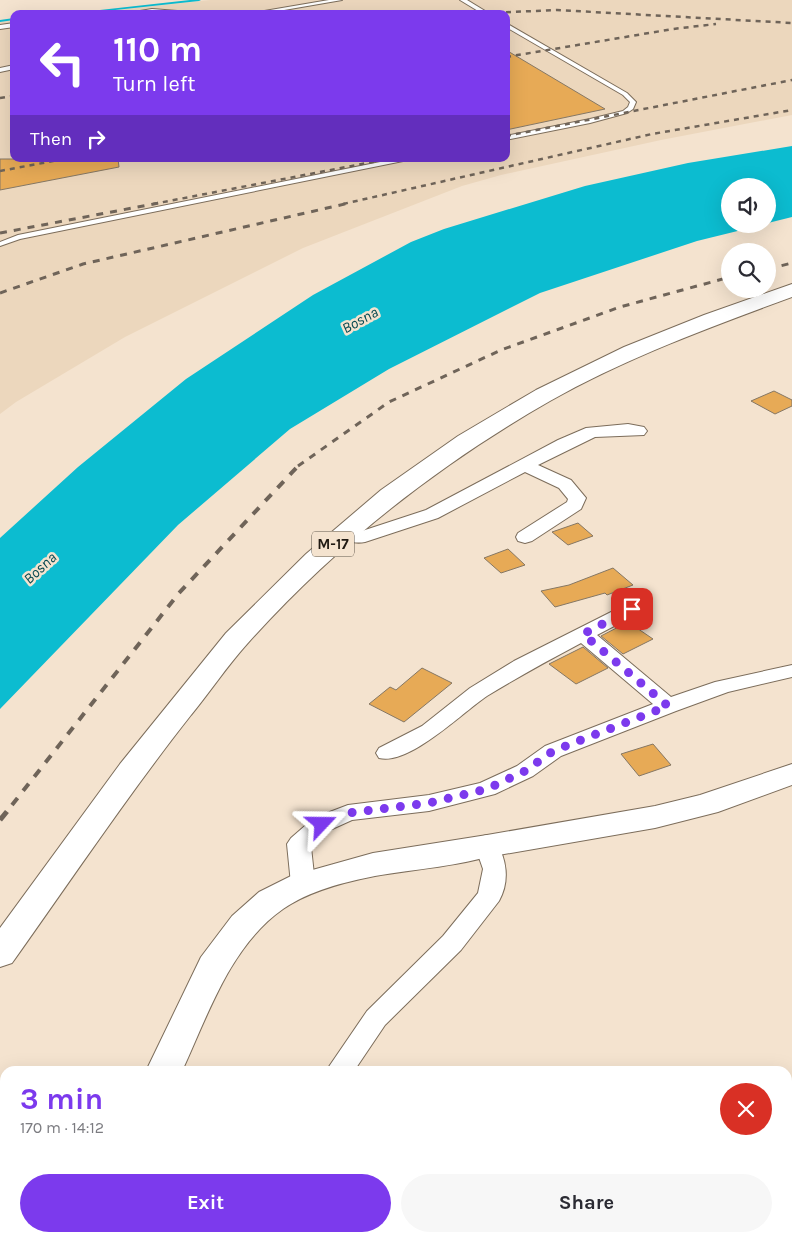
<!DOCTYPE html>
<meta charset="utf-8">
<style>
:root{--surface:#fff;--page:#f7f7f7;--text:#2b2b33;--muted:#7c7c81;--accent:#7c3aed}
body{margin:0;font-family:Karla,sans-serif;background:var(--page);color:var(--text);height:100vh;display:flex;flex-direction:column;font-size:19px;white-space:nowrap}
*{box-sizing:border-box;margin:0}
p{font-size:16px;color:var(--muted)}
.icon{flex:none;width:28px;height:28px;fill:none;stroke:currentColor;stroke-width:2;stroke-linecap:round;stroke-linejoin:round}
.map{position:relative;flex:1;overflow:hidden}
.drawer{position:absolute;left:0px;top:1066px;width:792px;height:176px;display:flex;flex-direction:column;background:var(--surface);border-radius:15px 15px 0 0;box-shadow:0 5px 20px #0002}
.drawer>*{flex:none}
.top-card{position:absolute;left:10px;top:10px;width:500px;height:152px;border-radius:10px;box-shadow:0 5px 20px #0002;background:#7c3aed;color:#fff;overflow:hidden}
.fabs{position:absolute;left:721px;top:178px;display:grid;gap:10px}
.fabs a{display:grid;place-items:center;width:55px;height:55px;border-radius:50%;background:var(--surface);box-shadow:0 5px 20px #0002;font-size:25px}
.pin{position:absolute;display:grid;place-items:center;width:42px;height:42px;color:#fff;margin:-21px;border-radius:10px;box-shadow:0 2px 8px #0006}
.me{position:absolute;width:55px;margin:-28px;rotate:67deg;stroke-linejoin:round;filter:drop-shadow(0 0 4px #0008)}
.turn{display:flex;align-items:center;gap:18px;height:105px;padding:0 20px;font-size:22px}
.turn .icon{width:65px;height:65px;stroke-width:2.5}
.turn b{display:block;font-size:35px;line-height:42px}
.then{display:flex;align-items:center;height:48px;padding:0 20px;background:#0003;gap:10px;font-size:19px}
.round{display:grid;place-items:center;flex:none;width:52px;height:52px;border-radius:26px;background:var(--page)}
.head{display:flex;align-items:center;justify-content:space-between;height:85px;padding:0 20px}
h1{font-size:30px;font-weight:700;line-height:38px;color:var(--accent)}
.primary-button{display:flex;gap:10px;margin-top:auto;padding:10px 20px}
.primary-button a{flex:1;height:58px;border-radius:30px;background:var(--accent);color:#fff;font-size:20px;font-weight:700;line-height:58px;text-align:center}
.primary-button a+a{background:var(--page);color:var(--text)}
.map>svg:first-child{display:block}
.built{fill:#ecd7bd}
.water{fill:#0cbcd0}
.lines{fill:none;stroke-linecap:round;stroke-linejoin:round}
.stream{fill:#0cbcd0;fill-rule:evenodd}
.building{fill:#e7aa56;stroke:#857764}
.service-casing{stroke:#7c6d5b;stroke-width:2}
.minor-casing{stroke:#7c6d5b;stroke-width:2}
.primary-casing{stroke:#7c6d5b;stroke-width:2}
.motorway-casing{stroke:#7c6d5b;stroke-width:2}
.service{fill:#fff;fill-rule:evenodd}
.minor{fill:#fff;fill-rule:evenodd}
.primary{fill:#fff;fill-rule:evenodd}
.motorway{fill:#fff;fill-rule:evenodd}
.rail-far3{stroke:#6f6459;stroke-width:2.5;stroke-dasharray:5 5;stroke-linecap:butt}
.rail-far2{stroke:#6f6459;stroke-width:3;stroke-dasharray:7 7;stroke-linecap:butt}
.rail-far1{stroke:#6f6459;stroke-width:4;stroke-dasharray:9 9;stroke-linecap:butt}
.rail{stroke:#6f6459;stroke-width:5;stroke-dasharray:11 11;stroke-linecap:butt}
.route{stroke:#7c3aed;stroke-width:9;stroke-dasharray:0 16.2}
.labels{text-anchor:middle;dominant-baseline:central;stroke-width:5;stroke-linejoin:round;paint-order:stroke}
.far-water-label{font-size:15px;font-style:italic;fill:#054850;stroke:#f4e3cf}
.shield{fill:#f4e3cf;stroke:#5f564b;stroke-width:1}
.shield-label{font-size:15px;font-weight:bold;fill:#1f1912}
</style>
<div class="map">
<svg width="792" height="1242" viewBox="0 0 792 1242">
<rect width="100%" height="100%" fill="#f4e3cf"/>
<polygon class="built" points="210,0 792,0 792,115 661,140 501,175 462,186 303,248 125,337 16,402 0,414 0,22 14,21 14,159 506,159 506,14 80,14"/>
<polygon class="water" points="792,146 792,217 768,223 768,186 730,186 730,224 766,224 697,241 540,293 389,369 290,429 178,525 0,709 0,538 78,467 186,379 313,295 411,242 444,229 585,186 688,163"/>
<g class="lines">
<g class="stream">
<polygon points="190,0 201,0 199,1 78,14 64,14"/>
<polygon points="14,18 14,20 0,22 0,20"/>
</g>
</g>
<g class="building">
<polygon points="506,50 605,109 506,130"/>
<polygon points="0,159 118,159 119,167 0,190"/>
<polygon points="774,391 792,400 792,406 775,414 751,401"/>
<polygon points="578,523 593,536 568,545 552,532"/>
<polygon points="508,549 525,565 501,573 484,558"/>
<polygon points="613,568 633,585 607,595 605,593 555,607 541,591 569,585"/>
<polygon points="628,622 653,639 623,654 601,636"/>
<polygon points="583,647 608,668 576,684 549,664"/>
<polygon points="422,668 452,683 404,722 369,704 390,687 396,690"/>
<polygon points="653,744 671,765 639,776 621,754"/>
</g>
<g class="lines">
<g class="service-casing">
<g id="service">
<polygon points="329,0 342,0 261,14 246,14"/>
<polygon points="460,0 467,0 490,14 483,14"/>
<polygon points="152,9 190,12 193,14 122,14"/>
<polygon points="14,23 14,27 0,29 0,25"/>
<polygon points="506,23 627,93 636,102 633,109 627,113 590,123 506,140 506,136 590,119 623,111 628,107 630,102 623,95 506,27"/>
<polygon points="14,65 14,69 0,72 0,68"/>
<polygon points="395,159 406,159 403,161 20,239 0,246 0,242 18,235"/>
</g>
</g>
<g class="minor-casing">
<g id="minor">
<path d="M 628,424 L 644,427 L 647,431 L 644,435 L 595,437 L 538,465 L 571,480 L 586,498 L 581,509 L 532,541 L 525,543 L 518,541 L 516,537 L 518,533 L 567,502 L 568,499 L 559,488 L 525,472 L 438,518 L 365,542 C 355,544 342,541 337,533 L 339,529 L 346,527 L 359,532 L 426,510 L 558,440 L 586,428 Z"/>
<path d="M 641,593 L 648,595 L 651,599 L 639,613 L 597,635 L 671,697 L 715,682 L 792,665 L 792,677 L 728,692 L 676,711 L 561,756 L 533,776 L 495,794 L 429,811 L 352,820 L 330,830 L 311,847 L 315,884 L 311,890 L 303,893 L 295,890 L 291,884 L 287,844 L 291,838 L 314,818 L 348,805 L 429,795 L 480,783 L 517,766 L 545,746 L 653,704 L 581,643 C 549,660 518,677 487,696 C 463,712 409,766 379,758 L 376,753 L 379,748 L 422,726 L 470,688 L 514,661 L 625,605 L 634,595 Z"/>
<path d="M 487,838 L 495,840 C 507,859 510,881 499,901 L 461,950 L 385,1025 L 354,1071 L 326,1071 L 367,1011 L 443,936 L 478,893 L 483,869 L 475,846 L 479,840 Z"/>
<polygon points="271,1238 300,1238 299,1242 269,1242"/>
</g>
</g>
<g class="primary-casing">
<g id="primary">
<path d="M 792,284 L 792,297 C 710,327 626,358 550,401 C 436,466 334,547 247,644 C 227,666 210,692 191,715 C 128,795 71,880 12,963 L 0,967 L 0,928 L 120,764 L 226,633 L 306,554 L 381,490 L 458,436 L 536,390 L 624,347 L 704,315 Z"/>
<path d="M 487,835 L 498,838 L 503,846 L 498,854 C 459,866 416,869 375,876 C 344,882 309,891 283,909 C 230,946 208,1015 182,1071 L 146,1071 L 201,957 L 232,916 L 259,892 L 291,876 L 373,853 Z"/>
<polygon points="56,1238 97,1238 95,1242 54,1242"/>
</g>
</g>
<g class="motorway-casing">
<polygon id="motorway" points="792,764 792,785 718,812 655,828 487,857 476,854 471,846 476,838 487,835 655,806 700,795"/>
</g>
<use href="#service" class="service"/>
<use href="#minor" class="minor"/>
<use href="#primary" class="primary"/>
<use href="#motorway" class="motorway"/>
<g class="rail-far3">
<polyline points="466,14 557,10 792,23"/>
<polyline points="506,57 673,29 716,24"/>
<polyline points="0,98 14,96"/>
<polyline points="506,136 792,80"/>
<polyline points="0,171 64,159"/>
<polyline points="153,204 388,159"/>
<polyline points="343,204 652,134 792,110"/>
</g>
<g class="rail-far2">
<polyline points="0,233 159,203"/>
<polyline points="768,269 792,263"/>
<polyline points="0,293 83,264 349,203"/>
<polyline points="298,466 389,402 501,350 620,307 730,277"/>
</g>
<polyline class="rail-far1" points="12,805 179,593 299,465"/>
<polyline class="rail" points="0,820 13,804"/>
</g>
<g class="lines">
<polyline class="route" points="322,824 348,813 429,803 487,789 525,771 553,751 668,706 583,634 632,609"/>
</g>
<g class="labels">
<g class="far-water-label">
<text transform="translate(360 320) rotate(-29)">Bosna</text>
<text transform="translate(40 568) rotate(-43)">Bosna</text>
</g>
<rect class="shield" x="312" y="531.5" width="42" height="25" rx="4"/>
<g class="shield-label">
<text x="333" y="544">M-17</text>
</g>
</g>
</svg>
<div class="fabs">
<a><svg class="icon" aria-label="sound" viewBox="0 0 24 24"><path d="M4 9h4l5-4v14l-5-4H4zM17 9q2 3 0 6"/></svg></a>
<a><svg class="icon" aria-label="search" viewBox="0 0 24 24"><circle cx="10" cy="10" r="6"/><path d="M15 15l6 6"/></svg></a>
</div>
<div class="pin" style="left:632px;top:609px;background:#d93025"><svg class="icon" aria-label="arrive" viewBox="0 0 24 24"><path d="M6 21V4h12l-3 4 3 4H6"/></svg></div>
<svg class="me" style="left:322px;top:824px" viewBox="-20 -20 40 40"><path d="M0-17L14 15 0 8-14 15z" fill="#7c3aed" stroke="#fff" stroke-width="4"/></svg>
<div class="top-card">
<div class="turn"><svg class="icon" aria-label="left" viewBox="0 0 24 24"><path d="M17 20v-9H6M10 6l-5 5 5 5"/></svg><div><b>110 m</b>Turn left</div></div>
<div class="then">Then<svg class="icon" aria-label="right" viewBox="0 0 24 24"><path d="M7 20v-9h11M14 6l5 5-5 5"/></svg></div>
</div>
<section class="drawer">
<div class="head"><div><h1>3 min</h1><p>170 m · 14:12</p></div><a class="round" style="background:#d93025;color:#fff"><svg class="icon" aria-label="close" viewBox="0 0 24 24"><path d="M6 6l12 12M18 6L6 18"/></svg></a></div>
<div class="primary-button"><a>Exit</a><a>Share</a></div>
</section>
</div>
